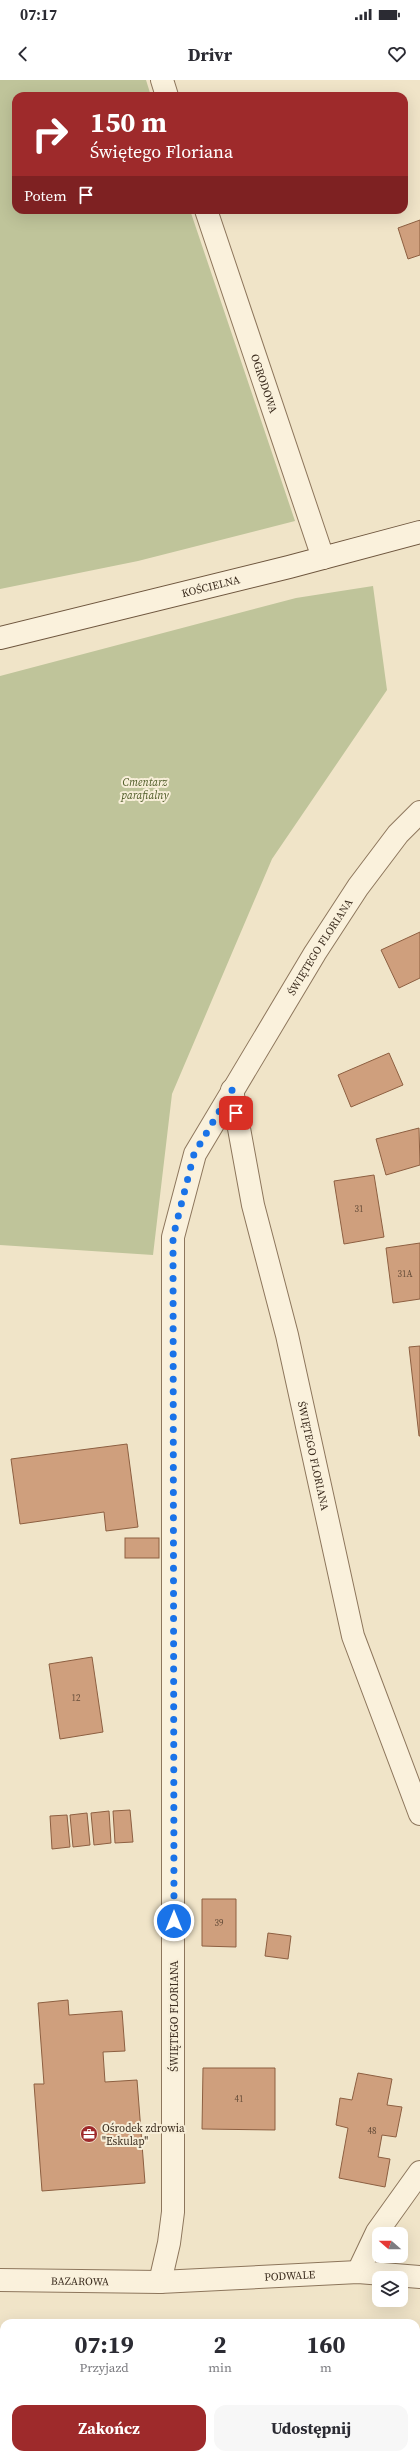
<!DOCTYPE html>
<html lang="pl">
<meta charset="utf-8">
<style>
:root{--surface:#fff;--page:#f7f7f7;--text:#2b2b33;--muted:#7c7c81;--accent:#9e2a2b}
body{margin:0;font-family:"Source Serif 4",serif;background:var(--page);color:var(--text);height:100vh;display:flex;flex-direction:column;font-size:15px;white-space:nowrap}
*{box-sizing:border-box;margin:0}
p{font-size:13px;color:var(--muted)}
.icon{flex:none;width:22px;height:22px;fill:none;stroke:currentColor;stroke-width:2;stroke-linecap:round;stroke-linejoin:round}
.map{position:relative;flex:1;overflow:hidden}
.details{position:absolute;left:0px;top:2239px;width:420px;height:140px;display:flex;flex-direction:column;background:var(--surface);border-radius:12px 12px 0 0;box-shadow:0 4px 16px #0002}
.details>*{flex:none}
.banner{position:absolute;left:12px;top:12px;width:396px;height:122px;border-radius:12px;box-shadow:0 4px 16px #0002;background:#9e2a2b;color:#fff;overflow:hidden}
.needle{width:26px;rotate:290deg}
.controls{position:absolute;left:372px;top:2147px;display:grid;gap:8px}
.controls a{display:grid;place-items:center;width:36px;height:36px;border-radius:8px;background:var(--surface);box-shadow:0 4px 16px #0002;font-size:20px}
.pin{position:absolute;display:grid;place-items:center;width:34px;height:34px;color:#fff;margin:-17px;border-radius:8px;box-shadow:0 2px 6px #0006}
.me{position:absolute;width:44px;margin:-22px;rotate:0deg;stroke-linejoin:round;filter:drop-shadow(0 0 3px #0008)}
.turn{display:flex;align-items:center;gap:14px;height:84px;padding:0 12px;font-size:18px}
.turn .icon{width:52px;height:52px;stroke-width:2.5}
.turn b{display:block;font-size:28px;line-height:34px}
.then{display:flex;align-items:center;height:38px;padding:0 12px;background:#0003;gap:8px;font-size:15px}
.eta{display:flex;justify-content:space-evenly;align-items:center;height:68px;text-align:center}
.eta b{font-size:24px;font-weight:700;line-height:28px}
.action{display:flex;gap:8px;margin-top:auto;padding:8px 12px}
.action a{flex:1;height:46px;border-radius:12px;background:var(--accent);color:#fff;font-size:16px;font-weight:700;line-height:46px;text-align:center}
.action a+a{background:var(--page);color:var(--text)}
.status{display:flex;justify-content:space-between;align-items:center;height:28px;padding:0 20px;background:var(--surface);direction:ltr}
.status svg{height:11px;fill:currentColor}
header{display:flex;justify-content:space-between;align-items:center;height:52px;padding:0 12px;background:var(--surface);font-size:18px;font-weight:700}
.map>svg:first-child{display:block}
.cemetery{fill:#bfc49a}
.building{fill:#cf9f7d;stroke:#8d5f41}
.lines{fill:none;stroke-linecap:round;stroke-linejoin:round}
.street-casing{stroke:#8d765c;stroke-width:24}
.secondary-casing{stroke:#6f573f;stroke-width:24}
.street{stroke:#faf1dc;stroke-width:22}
.secondary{stroke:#faf1dc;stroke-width:22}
.route{stroke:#1a73e8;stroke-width:7;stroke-dasharray:0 12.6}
.labels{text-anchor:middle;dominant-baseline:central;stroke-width:4;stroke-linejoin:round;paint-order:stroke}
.number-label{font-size:9px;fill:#624a37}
.street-label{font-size:11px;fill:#3d2e20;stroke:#f7eed8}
.park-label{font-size:11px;font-style:italic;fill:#4d5a26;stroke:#f7eed8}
.poi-label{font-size:11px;fill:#3d2e20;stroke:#f7eed8;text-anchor:start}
</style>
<div class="status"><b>07:17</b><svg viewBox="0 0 49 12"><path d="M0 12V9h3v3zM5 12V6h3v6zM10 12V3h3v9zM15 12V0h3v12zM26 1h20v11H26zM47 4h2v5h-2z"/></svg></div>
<header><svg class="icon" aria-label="back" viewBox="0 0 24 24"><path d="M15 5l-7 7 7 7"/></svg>Drivr<svg class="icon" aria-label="heart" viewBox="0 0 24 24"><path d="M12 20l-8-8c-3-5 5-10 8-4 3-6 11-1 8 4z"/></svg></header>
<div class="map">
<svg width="420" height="2379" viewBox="0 0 420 2379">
<rect width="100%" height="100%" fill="#f0e4c8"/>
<g class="cemetery">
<polygon points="0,0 146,0 151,16 16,16 16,130 190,130 295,441 138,481 0,509"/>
<polygon points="373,506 387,610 272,779 172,1014 153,1175 0,1165 0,596 296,518"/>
</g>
<g class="building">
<polygon points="420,140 420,175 408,179 398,148"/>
<polygon points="420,852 420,898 399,908 381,870"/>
<polygon points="389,973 403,1005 351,1027 338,995"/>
<polygon points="419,1048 420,1085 386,1095 376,1059"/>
<polygon points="374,1095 384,1157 344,1164 334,1101"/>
<polygon points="420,1163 420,1219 393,1223 386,1168"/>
<polygon points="420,1266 420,1356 419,1356 409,1267"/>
<polygon points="127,1364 138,1447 106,1451 104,1432 20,1444 11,1379"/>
<rect x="125" y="1458" width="34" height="20"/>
<polygon points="92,1577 103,1652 60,1659 49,1584"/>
<polygon points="130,1730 133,1762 115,1763 113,1731"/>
<polygon points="109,1731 111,1763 94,1765 91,1733"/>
<polygon points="87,1733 90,1765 73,1767 70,1735"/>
<polygon points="67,1735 70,1767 52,1769 50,1736"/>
<polygon points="202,1819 236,1819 236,1867 202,1866"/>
<polygon points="268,1853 291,1856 288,1879 265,1876"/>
<polygon points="68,1920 69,1935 122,1931 125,1971 103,1972 105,2002 137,2000 145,2103 42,2111 34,2004 44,2004 38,1923"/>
<polygon points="203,1988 275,1988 275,2050 202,2049"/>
<polygon points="358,1993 392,1999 387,2025 402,2027 396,2057 382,2055 378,2077 390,2079 385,2107 339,2098 348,2048 336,2045 340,2018 352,2020"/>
</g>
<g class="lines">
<g class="street-casing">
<g id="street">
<polyline points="162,0 167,16"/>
<path id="s1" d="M 206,130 L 323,478"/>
<path id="s2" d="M 232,1010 L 253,1125 L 287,1255 L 353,1556 L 420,1734"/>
<polyline points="358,2192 377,2152 420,2092"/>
<path id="s3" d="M 0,2200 L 160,2202 L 358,2192 L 420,2197"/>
<path id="s4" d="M 160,2202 L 169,2163 L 173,2132 L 173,1157 L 195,1074 L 315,873 L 358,807 L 398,754 L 420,732"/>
</g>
</g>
<g class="secondary-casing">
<g id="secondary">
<path id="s5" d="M 0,558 L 289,487 L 420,452"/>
</g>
</g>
<use href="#street" class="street"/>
<use href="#secondary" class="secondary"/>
</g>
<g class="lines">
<polyline class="route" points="174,1841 173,1157 194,1074 232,1010 236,1033"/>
</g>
<defs>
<g id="office-disc" transform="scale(0.9)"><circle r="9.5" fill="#9e2a2b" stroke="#f7eed8"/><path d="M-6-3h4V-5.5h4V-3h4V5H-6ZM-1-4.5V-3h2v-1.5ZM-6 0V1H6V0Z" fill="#fff"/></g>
</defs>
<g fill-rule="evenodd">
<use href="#office-disc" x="89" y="2054"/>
</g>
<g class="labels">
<g class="number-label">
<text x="359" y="1129">31</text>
<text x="405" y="1194">31A</text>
<text x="76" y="1618">12</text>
<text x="219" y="1843">39</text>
<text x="239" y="2019">41</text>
<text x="372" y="2051">48</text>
</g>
<g class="street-label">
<text stroke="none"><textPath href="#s1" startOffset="183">OGRODOWA</textPath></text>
<text stroke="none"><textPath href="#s5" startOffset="217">KOŚCIELNA</textPath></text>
<text stroke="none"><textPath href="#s4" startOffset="1374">ŚWIĘTEGO FLORIANA</textPath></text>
<text stroke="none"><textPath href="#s2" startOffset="375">ŚWIĘTEGO FLORIANA</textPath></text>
<text transform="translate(174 1936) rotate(-90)">ŚWIĘTEGO FLORIANA</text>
<text stroke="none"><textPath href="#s3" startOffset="290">PODWALE</textPath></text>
<text stroke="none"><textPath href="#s3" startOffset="80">BAZAROWA</textPath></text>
</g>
<g class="park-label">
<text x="145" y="702">Cmentarz<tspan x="145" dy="13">parafialny</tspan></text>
</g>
<g class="poi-label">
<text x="102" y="2048">Ośrodek zdrowia<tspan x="102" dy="13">"Eskulap"</tspan></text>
</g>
</g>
</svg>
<div class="controls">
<a><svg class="needle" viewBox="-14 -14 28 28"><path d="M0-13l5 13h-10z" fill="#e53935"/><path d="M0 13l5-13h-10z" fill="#7c7c81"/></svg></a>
<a><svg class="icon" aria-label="layers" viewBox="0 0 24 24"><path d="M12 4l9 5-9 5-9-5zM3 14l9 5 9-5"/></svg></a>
</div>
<div class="pin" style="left:236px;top:1033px;background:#d93025"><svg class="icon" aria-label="arrive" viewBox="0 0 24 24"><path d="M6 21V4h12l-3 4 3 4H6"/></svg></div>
<svg class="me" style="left:174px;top:1841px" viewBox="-20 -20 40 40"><circle r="17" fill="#1a73e8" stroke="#fff" stroke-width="3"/><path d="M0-11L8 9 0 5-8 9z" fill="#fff"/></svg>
<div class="banner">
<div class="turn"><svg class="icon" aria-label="right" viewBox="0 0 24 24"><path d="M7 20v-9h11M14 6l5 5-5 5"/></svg><div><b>150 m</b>Świętego Floriana</div></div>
<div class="then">Potem<svg class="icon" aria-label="arrive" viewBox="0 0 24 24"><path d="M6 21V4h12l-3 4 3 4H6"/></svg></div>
</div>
<section class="details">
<div class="eta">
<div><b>07:19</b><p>Przyjazd</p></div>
<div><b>2</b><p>min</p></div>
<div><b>160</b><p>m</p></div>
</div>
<div class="action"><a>Zakończ</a><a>Udostępnij</a></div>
</section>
</div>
